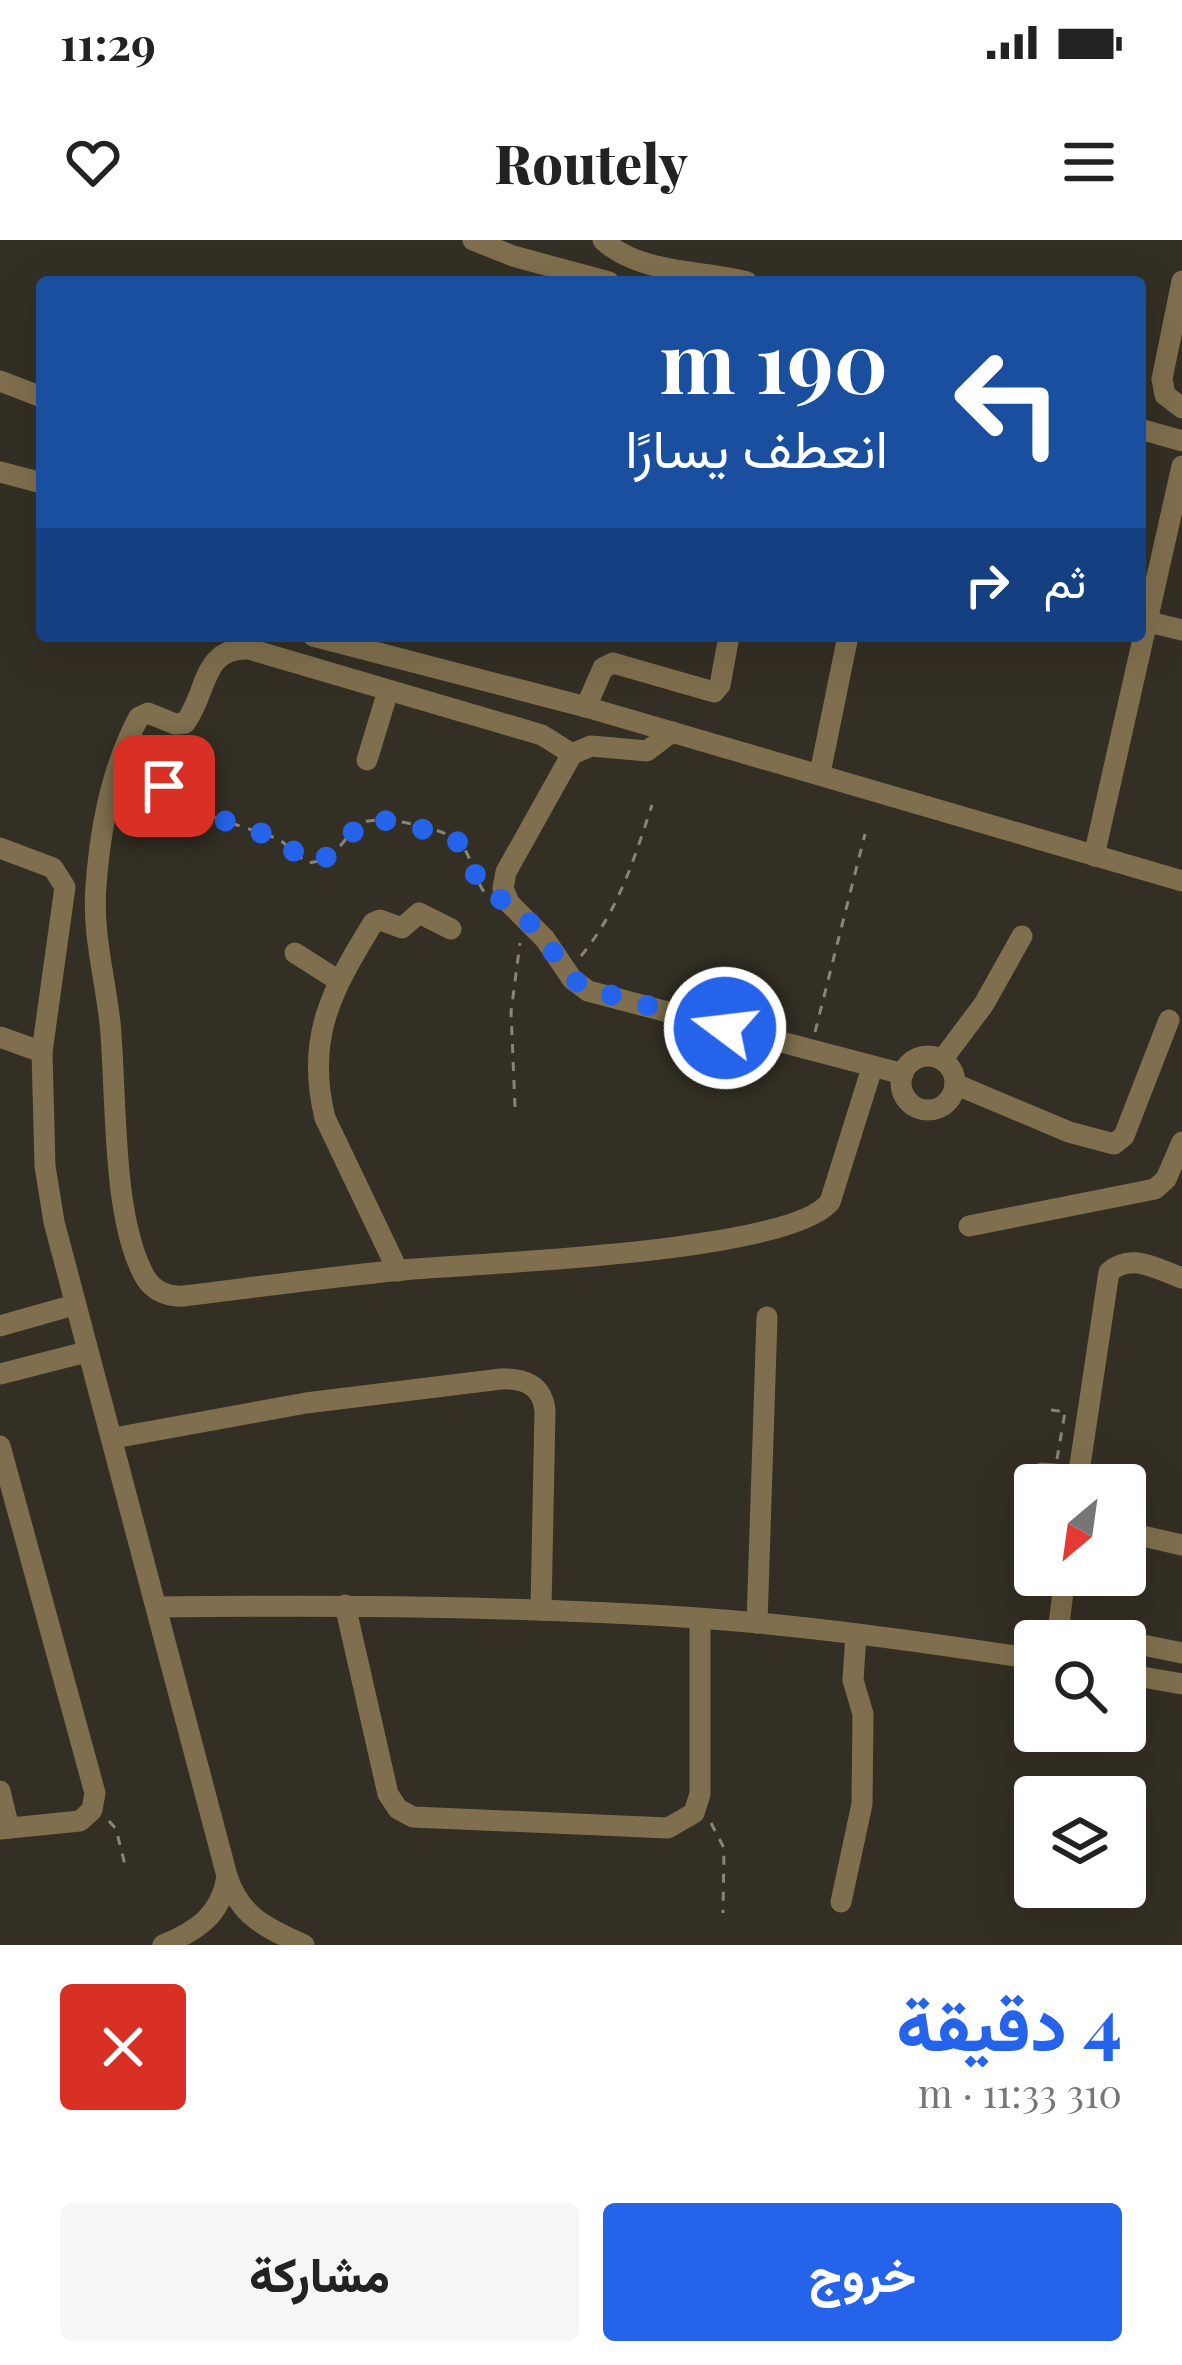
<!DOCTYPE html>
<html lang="ar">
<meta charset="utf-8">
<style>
:root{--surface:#fff;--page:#f6f6f6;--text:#222;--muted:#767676;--accent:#2563eb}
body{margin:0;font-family:"Playfair Display",Vazirmatn,serif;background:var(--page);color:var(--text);direction:rtl;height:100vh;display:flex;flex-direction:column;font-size:45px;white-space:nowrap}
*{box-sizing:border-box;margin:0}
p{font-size:39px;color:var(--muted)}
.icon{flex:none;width:66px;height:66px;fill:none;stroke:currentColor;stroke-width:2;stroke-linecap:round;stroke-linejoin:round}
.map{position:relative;height:1705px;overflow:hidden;direction:ltr}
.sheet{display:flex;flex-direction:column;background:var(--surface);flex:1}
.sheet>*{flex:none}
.top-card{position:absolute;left:36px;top:36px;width:1110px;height:366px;border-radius:12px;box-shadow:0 12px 48px #0002;direction:rtl;background:#1a4fa0;color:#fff;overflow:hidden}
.needle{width:78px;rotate:209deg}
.tools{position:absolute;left:1014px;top:1224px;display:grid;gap:24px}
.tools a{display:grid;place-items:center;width:132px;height:132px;border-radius:12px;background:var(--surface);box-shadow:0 12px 48px #0002;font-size:60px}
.pin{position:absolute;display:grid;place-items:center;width:102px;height:102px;color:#fff;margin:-51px;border-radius:24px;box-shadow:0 6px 18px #0006}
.me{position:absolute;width:132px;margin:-66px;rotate:285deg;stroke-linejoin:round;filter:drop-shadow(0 0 9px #0008)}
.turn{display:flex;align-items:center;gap:42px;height:252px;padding:0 60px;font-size:54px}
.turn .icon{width:156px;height:156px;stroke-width:2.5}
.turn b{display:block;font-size:84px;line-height:102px}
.then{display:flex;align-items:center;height:114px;padding:0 60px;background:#0003;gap:24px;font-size:45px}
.round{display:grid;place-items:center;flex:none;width:126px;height:126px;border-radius:12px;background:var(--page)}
.headline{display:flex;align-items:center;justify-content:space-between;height:204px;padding:0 60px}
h1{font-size:72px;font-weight:800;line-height:90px;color:var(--accent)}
.cta{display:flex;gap:24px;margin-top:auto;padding:24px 60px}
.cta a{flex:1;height:138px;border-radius:12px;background:var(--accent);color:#fff;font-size:48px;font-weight:800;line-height:138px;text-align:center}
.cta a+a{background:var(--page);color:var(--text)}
.status{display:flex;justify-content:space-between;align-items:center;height:84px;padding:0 60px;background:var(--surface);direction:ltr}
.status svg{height:33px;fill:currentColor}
header{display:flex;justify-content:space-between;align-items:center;height:156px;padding:0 60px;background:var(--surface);font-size:54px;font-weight:800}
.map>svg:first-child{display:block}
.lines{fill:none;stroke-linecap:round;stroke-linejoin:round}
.path{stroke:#87847b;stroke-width:3;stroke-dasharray:9 9;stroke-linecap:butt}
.minor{stroke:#7f6f4e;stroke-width:21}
.route{stroke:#2563eb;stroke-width:21;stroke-dasharray:0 37.8}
</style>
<div class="status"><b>11:29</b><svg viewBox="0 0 49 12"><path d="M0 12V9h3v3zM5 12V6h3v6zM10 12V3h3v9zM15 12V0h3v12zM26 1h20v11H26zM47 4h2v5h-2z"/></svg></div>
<header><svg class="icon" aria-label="menu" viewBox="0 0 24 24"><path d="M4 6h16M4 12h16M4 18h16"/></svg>Routely<svg class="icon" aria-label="heart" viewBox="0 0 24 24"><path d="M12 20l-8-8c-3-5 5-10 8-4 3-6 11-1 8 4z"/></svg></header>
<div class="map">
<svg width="1182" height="1705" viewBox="0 0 1182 1705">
<rect width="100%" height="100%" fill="#332f24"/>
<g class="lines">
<g class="path">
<path d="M 175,503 L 164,546 L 171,563 L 279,599 L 307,623 C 336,621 340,602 359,585 C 372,572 445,588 458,601 C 471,613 474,637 484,652"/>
<path d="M 581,716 C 618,671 634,620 652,565"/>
<polyline points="815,792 865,594"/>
<polyline points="515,867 511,772 520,703"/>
<polyline points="1051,1170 1067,1172"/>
<polyline points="1057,1219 1065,1172"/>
<polyline points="109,1581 116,1589 126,1629"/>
<polyline points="711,1583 724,1608 723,1673"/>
</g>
<g class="minor">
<polyline points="473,0 513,16 609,42"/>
<path d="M 603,0 C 639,34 701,30 747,42"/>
<polyline points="1182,41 1162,139 1165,155 1182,168"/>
<polyline points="0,141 42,157"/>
<polyline points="1140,189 1182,201"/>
<polyline points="0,232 42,243"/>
<polyline points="1149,382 1182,390"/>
<polyline points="313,396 586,467 1182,641"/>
<polyline points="586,467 603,428 613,423 714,452 720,445 729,396"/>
<polyline points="672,492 647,511 591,506 572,514 506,632 503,648 509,663 545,699 572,739 588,751 903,834"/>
<path d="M 572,514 L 542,495 L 249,409 C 201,407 208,453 185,483 L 175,484 L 148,473 L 139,477 C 112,527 100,590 96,646 C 92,692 105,737 110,783 C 117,853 111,977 145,1037 C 154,1052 169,1057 184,1056 C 257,1047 330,1037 402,1030 C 480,1023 789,1013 830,962 L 872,828"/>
<polyline points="367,520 388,451"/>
<polyline points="820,533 848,396"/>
<path d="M 0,608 L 53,628 L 65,647 L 42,812 L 45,926 L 54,982 L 227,1636 C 240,1677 267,1688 304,1705"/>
<polyline points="1094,616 1182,226"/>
<polyline points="295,713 339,741"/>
<polyline points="0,797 42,812"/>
<circle cx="928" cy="843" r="27"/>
<polyline points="942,820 984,764 1022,696"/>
<polyline points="955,844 1069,892 1114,904 1124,896 1169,780"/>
<polyline points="969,986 1155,949 1166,939 1182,902"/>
<path d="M 398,1031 L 325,878 C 305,797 332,750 373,683 L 380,680 L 402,688 L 419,673 L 451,689"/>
<polyline points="0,1086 74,1065"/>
<polyline points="0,1134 86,1112"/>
<path d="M 114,1198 L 306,1163 L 501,1139 C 524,1138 542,1145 545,1170 L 541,1370"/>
<polyline points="0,1206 95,1553 92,1570 80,1581 0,1589"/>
<polyline points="1025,1242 1042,1233 1078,1236"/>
<path d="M 1077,1245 L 1109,1032 C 1131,1012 1157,1029 1182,1038"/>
<polyline points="1125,1292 1182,1305"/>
<polyline points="345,1365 388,1554 398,1569 413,1577 668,1588 694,1573 700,1554 700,1379"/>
<path d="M 157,1367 C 338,1365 518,1366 698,1378 C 811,1386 923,1402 1035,1419"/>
<polyline points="757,1383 767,1077"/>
<polyline points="1057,1401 1065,1335"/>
<polyline points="1128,1402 1182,1413"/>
<polyline points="1125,1434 1182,1444"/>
<polyline points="0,1551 9,1588"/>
<polyline points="841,1662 862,1564 863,1474 853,1440 856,1394"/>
<path d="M 163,1705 C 197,1691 221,1675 227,1637"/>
</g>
</g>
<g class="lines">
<polyline class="route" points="164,546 171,563 279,599 308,623 333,615 361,583 374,578 448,595 462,605 483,651 509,663 526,678 580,746 725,788"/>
</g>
</svg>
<div class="tools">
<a><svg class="needle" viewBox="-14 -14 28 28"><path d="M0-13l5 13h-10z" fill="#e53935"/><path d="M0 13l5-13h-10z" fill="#767676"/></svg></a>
<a><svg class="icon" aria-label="search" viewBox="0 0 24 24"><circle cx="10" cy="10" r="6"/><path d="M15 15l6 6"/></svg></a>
<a><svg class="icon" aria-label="layers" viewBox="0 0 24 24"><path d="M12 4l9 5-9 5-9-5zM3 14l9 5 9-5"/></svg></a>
</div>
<div class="pin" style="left:164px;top:546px;background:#d93025"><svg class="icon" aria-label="arrive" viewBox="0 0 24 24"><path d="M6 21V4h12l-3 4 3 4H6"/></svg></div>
<svg class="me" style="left:725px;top:788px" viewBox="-20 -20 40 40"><circle r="17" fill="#2563eb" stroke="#fff" stroke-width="3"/><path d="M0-11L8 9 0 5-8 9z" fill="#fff"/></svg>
<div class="top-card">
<div class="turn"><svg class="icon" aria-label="left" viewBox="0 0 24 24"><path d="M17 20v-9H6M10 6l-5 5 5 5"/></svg><div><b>190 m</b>انعطف يسارًا</div></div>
<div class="then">ثم<svg class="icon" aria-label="right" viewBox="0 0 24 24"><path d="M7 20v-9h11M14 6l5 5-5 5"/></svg></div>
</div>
</div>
<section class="sheet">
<div class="headline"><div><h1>4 دقيقة</h1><p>310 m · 11:33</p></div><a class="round" style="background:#d93025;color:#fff"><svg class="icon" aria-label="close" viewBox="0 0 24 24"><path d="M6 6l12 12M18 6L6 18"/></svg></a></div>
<div class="cta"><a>خروج</a><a>مشاركة</a></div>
</section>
